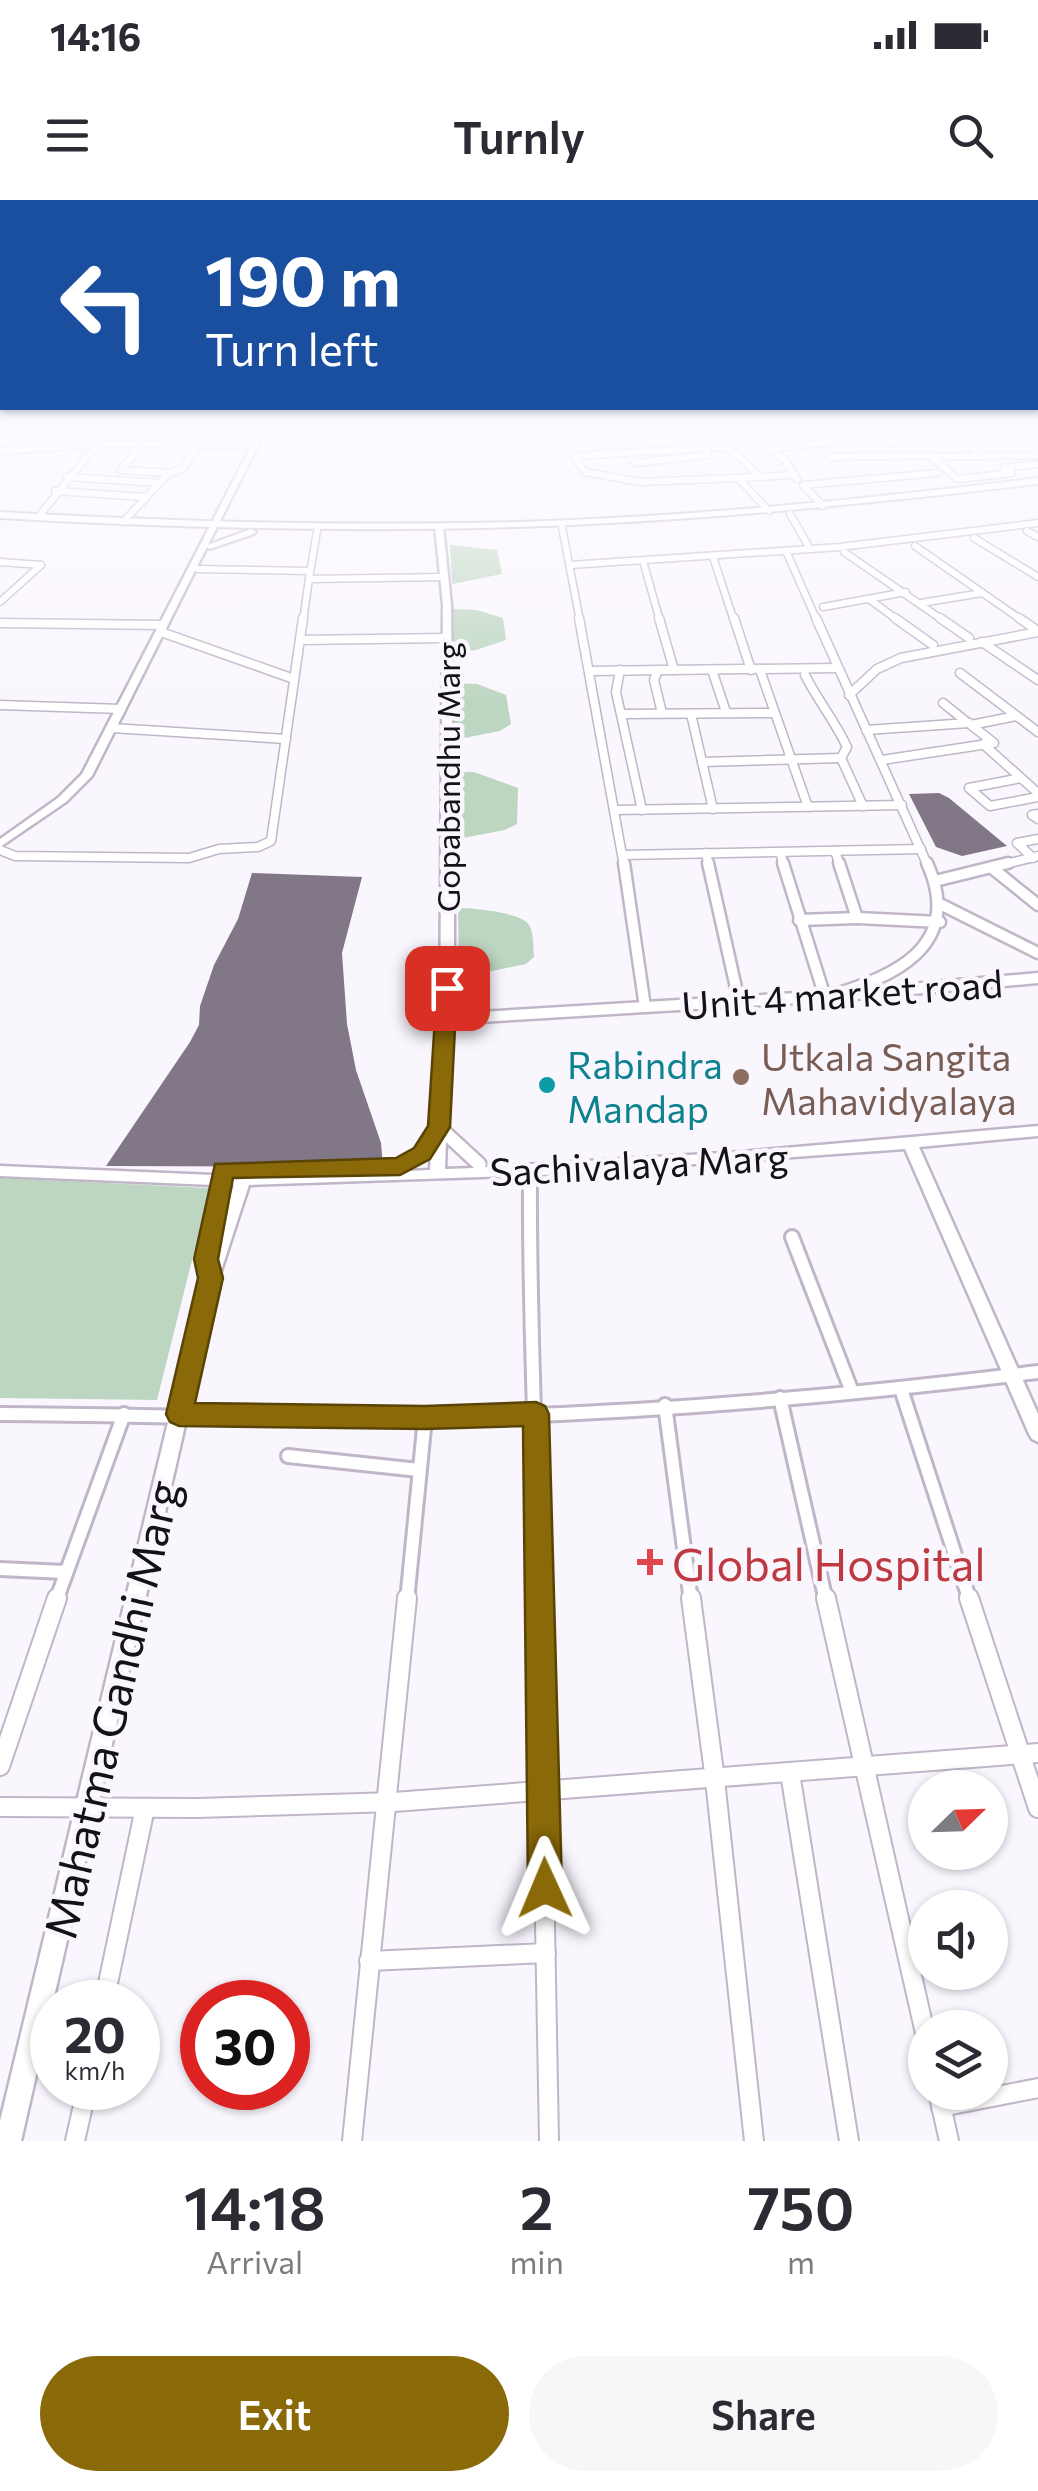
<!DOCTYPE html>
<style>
:root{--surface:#fff;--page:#f7f7f7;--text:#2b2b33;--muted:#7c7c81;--accent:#8a6908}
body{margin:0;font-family:Commissioner,sans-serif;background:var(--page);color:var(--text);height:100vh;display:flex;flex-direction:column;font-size:38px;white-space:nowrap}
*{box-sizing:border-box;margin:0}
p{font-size:32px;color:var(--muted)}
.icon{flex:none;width:55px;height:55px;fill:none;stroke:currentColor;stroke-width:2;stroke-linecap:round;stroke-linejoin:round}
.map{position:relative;height:1941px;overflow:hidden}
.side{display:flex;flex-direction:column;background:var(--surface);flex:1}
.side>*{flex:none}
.hud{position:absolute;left:0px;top:0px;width:1040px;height:210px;box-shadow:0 2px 8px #0004;background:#1a4fa0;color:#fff;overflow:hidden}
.needle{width:65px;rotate:67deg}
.tools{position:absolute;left:908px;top:1570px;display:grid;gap:20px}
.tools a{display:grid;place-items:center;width:100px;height:100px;border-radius:50%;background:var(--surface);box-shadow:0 2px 8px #0004;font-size:50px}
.speed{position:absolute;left:30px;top:1780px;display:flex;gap:20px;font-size:50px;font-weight:700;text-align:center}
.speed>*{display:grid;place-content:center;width:130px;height:130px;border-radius:50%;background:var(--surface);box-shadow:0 2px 8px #0004;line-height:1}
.speed small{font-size:25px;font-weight:400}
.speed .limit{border:15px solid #d22;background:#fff;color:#111}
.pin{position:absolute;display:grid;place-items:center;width:85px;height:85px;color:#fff;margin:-42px;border-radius:20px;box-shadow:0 5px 15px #0006}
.me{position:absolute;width:110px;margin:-55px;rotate:359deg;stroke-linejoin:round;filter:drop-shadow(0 0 8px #0008)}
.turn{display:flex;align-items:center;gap:35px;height:210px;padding:0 40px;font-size:45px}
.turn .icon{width:130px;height:130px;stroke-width:2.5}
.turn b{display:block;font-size:70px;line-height:85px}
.eta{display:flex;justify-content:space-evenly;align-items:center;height:170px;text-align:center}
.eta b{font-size:60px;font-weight:600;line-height:70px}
.cta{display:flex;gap:20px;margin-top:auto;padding:20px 40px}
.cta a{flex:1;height:115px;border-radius:60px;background:var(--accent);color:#fff;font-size:40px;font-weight:600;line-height:115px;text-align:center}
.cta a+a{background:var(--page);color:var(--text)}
.status{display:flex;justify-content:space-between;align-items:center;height:70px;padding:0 50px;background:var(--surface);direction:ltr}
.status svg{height:28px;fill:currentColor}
header{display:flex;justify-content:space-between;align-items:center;height:130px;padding:0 40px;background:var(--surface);font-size:45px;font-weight:600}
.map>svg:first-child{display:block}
.green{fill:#bdd6c1}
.building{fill:#827787}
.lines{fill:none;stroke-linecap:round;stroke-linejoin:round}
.street-far4-casing{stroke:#c0b6c8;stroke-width:9}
.street-far3-casing{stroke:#c0b6c8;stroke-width:11}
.street-far2-casing{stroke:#c0b6c8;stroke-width:15}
.street-far1-casing{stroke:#c0b6c8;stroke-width:18}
.street-casing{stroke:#c0b6c8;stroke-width:22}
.secondary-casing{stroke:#c0b6c8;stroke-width:5}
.primary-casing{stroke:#c0b6c8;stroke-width:4}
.street-far4{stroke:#fff;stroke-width:6}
.street-far3{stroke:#fff;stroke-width:8}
.street-far2{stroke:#fff;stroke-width:10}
.street-far1{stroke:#fff;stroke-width:12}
.street{stroke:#fff;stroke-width:18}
.secondary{fill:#fff;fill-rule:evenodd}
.primary{fill:#fff;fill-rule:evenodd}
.route{fill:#8a6908;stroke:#5a4405;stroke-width:2.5}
.education-dot{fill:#8d6e63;stroke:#faf6fe;stroke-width:4}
.culture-dot{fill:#0f9aa8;stroke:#faf6fe;stroke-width:4}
.health-dot{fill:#e0444e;stroke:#faf6fe;stroke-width:4}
.labels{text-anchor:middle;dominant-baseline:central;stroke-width:9;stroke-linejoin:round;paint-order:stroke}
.far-street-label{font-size:32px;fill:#151118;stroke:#faf6fe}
.street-label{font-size:38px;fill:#151118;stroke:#faf6fe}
.education-label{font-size:38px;fill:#785e54;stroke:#faf6fe;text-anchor:start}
.culture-label{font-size:38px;fill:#0d838f;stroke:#faf6fe;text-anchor:start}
.near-health-label{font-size:45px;fill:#be3a42;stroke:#faf6fe;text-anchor:start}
.near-street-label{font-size:45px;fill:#151118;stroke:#faf6fe}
</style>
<div class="status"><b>14:16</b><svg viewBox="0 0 49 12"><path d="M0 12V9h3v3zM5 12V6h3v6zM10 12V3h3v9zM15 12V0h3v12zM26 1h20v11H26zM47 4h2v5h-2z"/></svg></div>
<header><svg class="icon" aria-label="menu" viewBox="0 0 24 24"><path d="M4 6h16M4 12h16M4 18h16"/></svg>Turnly<svg class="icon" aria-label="search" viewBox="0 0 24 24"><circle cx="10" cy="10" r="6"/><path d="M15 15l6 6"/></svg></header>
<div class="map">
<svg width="1038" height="1941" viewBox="0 0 1038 1941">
<rect width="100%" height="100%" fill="#faf6fe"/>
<g class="green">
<polygon points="450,345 497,350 502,374 452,384"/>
<polygon points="452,409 477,410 503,418 506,440 476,450 452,452"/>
<polygon points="452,483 477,484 506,495 511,524 500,531 454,540"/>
<polygon points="452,572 474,572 518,588 517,624 505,630 452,640"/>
<path d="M 458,708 C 472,708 521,712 529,725 C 534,732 533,748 534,757 L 526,764 L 459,778 Z"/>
<polygon points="0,978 210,988 157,1200 0,1198"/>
</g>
<g class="building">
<polygon points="939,593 949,598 1007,646 962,656 936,647 909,594"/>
<polygon points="252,673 362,677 342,753 347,824 356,870 381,943 383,967 106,966 190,842 199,825 200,806 214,765 238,719"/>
</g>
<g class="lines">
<g class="street-far4-casing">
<g id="street-far4">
<polyline points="757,231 744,232 784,259 797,279"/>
<polyline points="879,231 896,244"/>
<polyline points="958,231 979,253"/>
<polyline points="1009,231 1014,235"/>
<polyline points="143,244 121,270 169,273"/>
<polyline points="771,249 841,241 951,241"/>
<polyline points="0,251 99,244 255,245"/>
<polyline points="1038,255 931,257 958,279 1012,273 1004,268 1038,264"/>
<polyline points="830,257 934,255"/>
<polyline points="635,263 708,255 702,247"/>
<polyline points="67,277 159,283"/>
<polyline points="738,278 640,282 585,272 573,256 722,247 730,249 761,277"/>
<polyline points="55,291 145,297"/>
<polyline points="823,306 803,285 938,273"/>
<polyline points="769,311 738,278 792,275"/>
<polyline points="790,314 810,349"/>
<polyline points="38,317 91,252 103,231"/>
<polyline points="123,322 169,273 183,269 208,231"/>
<polyline points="562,327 580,421"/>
<polyline points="317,331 309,379 445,377"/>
<polyline points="1027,331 1038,337"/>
<polyline points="974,338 1038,377"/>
<polyline points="915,346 1023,421"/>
<polyline points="786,351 817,421"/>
<polyline points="844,352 944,421"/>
<polyline points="713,357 734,421"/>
<polyline points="643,361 660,421"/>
<polyline points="0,362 41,365"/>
<polyline points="570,365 840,347 1038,323"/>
<polyline points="198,369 310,371"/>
<polyline points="869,399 899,421"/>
<polyline points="0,402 41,365"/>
<polyline points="921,403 982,393"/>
<polyline points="823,407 906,392"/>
<polyline points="303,421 309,379"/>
</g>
</g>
<g class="street-far3-casing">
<g id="street-far3">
<polyline points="579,418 624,666"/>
<polyline points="659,418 674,470"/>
<polyline points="734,418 751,470"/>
<polyline points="816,418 928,666"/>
<polyline points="895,418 933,445"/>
<polyline points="940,418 969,438"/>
<polyline points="1019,418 1038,431"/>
<polyline points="0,423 163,425"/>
<polyline points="161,432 294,479"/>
<polyline points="300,440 446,438"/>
<polyline points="982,442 1038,480"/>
<polyline points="620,470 616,492 642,610"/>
<polyline points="658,470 654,480 662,513"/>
<polyline points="712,470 726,512"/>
<polyline points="760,470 808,607"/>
<polyline points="589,471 836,468"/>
<polyline points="960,473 1038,532"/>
<path d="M 805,475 C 818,501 835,521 847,547 L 841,558 L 863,606"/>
<polyline points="849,495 877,469 901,458 1038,432"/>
<polyline points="943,503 968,523"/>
<polyline points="0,505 121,509"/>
<polyline points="622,514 773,513"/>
<polyline points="691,514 713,609"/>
<polyline points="112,528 286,539"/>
<polyline points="866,530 969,523"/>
<polyline points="983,544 1038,593"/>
<polyline points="882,560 994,543 971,525 1016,516"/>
<polyline points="702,562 841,558"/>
<polyline points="1021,578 969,588 990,606 1038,597"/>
<polyline points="616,610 902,605"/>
<polyline points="1038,614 1032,615 1038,619"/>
<polyline points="0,650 15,656 189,658 219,649 258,647 271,641 303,418"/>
<polyline points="835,651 840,666"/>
<polyline points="780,652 784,666"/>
<polyline points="706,653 709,666"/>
<polyline points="623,655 921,649"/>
<polyline points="1033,658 1017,643 1038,639"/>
<polyline points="998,666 1038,656"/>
</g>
</g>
<g class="street-far2-casing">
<g id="street-far2">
<polyline points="708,663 739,801"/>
<path d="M 783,663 L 825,797 C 893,778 965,747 927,663"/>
<polyline points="839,663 857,718 940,722"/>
<polyline points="992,668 1038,705"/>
<polyline points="935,681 1008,663"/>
<polyline points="942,705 1038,753"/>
<polyline points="799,720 857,718"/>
<polyline points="854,794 1038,778"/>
<polyline points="645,807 831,796"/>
<polyline points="447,819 645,807 624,663"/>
<polyline points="530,985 530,980"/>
</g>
</g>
<g class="street-far1-casing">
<g id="street-far1">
<path d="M 530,983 C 529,1122 537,1261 539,1401"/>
<polyline points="792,1037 852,1192"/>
<polyline points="901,1189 970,1401"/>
<polyline points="780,1198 826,1401"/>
<polyline points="665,1205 691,1401"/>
<path d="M 0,1214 C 142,1215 284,1220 425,1218 C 627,1215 837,1197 1038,1172"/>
<polyline points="288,1256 419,1270"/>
<polyline points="0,1369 65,1372"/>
<polyline points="56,1401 124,1214"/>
<polyline points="407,1401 425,1218"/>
</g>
</g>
<g class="street-casing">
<g id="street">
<polyline points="539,1398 549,1941"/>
<polyline points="691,1398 715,1580 754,1941"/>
<polyline points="826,1398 925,1833"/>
<polyline points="969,1398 1038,1608"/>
<polyline points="0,1566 57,1398"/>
<polyline points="790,1573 849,1941"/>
<polyline points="0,1607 197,1608 394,1602 1038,1553"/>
<polyline points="369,1761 546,1753"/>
<polyline points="104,1802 145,1608"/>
<polyline points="938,1892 949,1941"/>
<polyline points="941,1907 1038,1888"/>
<polyline points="75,1941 87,1888"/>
<polyline points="352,1941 407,1398"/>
</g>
</g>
<g class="secondary-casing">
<g id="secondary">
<polygon points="259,231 265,231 92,576 66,602 0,647 0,639 58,598 82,574"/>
<path d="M 439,324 L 443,326 L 451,405 L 454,697 L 454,819 L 447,926 L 484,960 L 486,964 L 485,967 L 740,952 L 1038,926 L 1038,936 L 919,947 L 1038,1214 L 1038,1242 L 1032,1239 L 1029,1234 L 905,949 L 542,975 L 249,985 L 219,1077 L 21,1941 L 0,1941 L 0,1921 L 203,1077 L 198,1059 L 213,985 L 0,976 L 0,966 L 213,975 L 223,969 L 228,970 L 230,975 L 237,975 L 240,970 L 250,970 L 252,974 L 395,971 L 393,967 L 417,949 L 433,925 L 440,819 L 443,405 L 435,326 ZM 446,942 L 474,968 L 445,969 ZM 431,951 L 430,970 L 406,971 L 427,957 ZM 228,985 L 234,985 L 221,1023 Z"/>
</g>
</g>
<g class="primary-casing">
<g id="primary">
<path d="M 1038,278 L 1038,284 C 865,304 691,322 516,327 C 344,332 172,328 0,318 L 0,312 C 172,322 344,326 516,322 C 691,317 865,299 1038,278 Z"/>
<polygon points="251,329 256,332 254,334 210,349 205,346"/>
</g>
</g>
<use href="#street-far4" class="street-far4"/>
<use href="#street-far3" class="street-far3"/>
<use href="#street-far2" class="street-far2"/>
<use href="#street-far1" class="street-far1"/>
<use href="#street" class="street"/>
<use href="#secondary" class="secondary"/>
<use href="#primary" class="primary"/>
</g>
<linearGradient id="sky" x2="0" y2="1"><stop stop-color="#91caec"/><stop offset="0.46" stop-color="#fdfbff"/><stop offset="1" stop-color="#fdfbff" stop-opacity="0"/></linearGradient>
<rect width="1038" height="503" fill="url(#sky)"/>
<polygon class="route" points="447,782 457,788 450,927 430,959 400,975 233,978 218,1059 223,1078 195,1203 425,1206 536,1202 545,1206 549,1214 562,1688 557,1701 545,1706 533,1701 528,1688 523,1226 425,1229 179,1226 170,1222 166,1214 198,1078 194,1059 215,964 396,958 414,948 428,926 437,788"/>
<circle class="education-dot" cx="741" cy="877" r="10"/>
<circle class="culture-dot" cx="547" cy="885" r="10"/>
<path class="health-dot" d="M645 1347h10v10h10v10h-10v10h-10v-10h-10v-10h10z"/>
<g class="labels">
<g class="far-street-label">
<text transform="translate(447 577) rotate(-90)">Gopabandhu Marg</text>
</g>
<g class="street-label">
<text transform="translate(842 793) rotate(-4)">Unit 4 market road</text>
<text transform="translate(639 963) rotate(-3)">Sachivalaya Marg</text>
</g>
<g class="education-label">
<text x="761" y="855">Utkala Sangita<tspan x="761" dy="44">Mahavidyalaya</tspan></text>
</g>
<g class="culture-label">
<text x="567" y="863">Rabindra<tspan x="567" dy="44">Mandap</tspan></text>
</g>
<g class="near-health-label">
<text x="672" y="1362">Global Hospital</text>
</g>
<g class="near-street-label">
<text transform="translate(110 1509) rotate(-77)">Mahatma Gandhi Marg</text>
</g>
</g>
</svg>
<div class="tools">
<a><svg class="needle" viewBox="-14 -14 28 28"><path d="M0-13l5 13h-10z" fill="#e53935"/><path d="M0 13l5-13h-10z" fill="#7c7c81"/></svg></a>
<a><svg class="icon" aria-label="sound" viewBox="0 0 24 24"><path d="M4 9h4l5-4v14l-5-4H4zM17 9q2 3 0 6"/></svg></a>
<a><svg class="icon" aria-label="layers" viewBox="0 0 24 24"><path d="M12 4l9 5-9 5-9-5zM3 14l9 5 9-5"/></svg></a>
</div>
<div class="speed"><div>20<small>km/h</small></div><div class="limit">30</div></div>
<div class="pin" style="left:447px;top:788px;background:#d93025"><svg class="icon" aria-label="arrive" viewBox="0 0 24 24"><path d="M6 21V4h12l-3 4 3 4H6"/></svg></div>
<svg class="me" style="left:545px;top:1688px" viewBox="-20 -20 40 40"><path d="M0-17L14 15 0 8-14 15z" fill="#8a6908" stroke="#fff" stroke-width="4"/></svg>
<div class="hud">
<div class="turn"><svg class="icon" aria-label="left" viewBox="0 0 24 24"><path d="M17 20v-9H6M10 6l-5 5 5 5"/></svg><div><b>190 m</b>Turn left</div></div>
</div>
</div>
<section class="side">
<div class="eta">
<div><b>14:18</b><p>Arrival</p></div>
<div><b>2</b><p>min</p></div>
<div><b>750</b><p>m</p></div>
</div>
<div class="cta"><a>Exit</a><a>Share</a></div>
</section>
